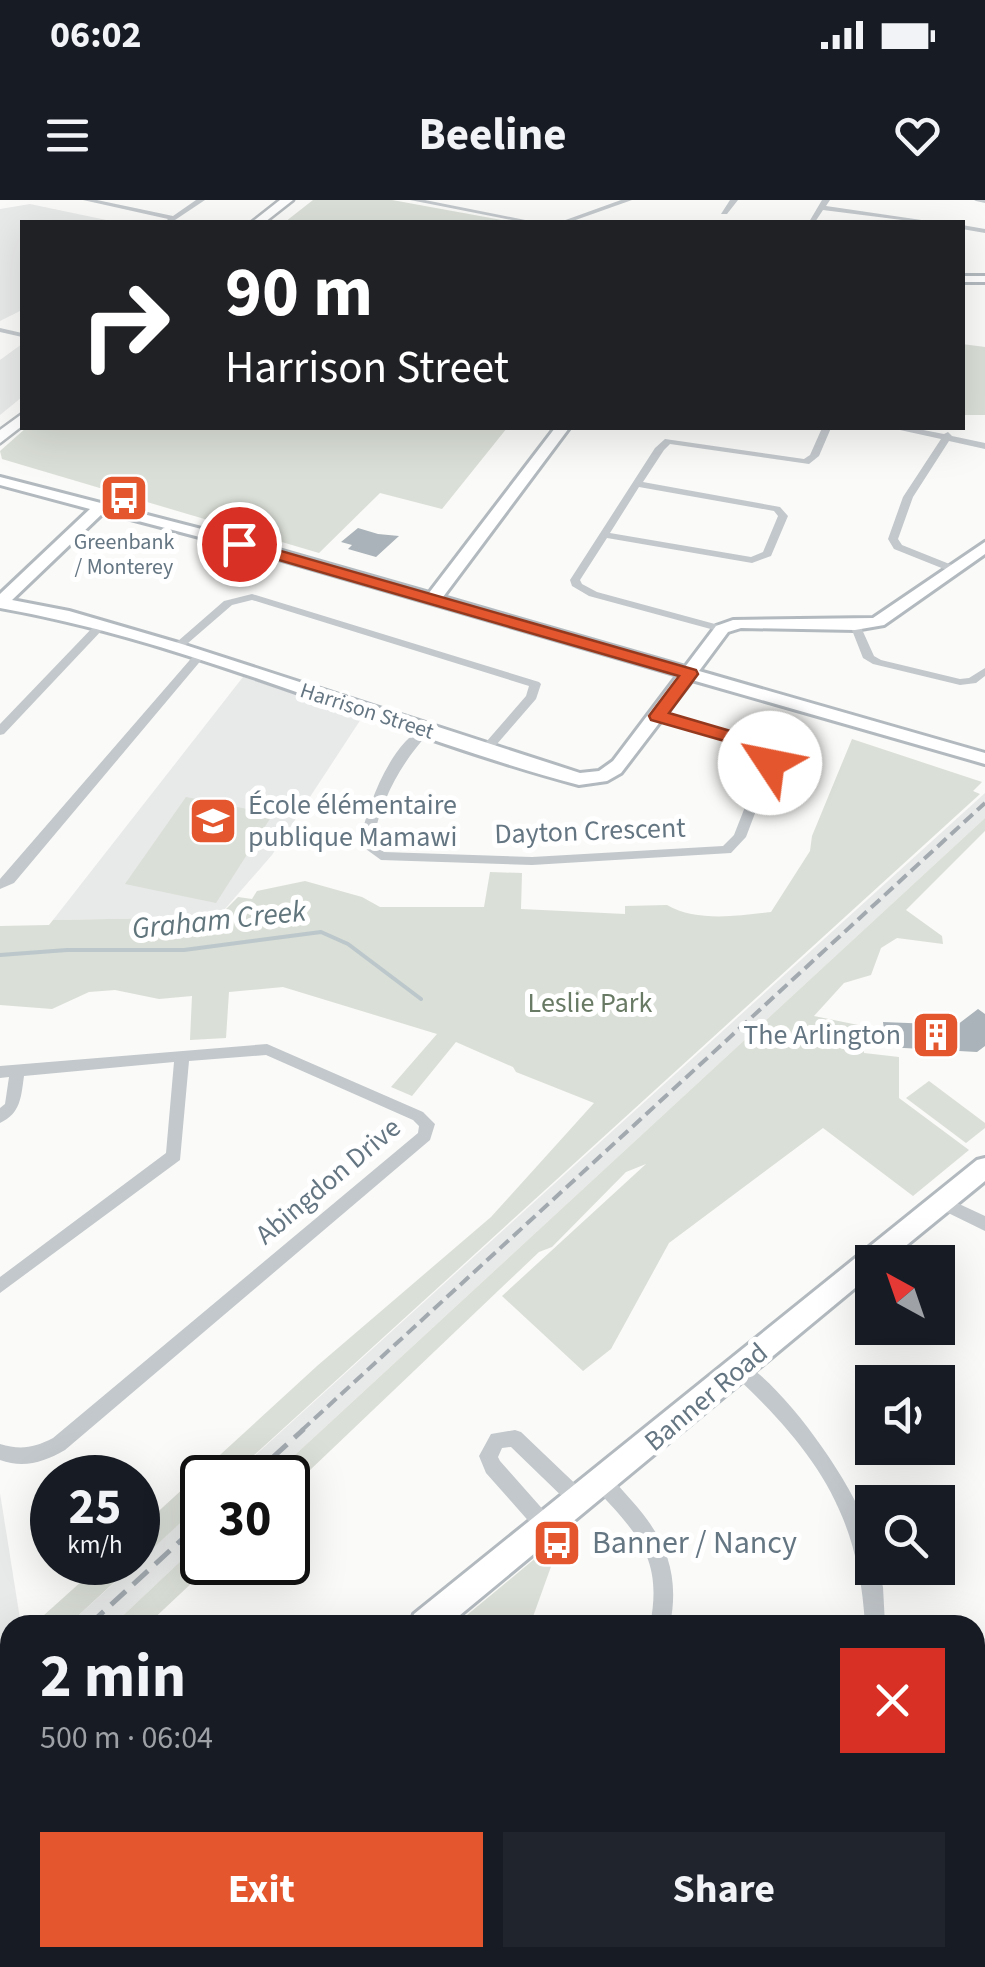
<!DOCTYPE html>
<meta charset="utf-8">
<style>
:root{--surface:#171b24;--page:#20242c;--text:#f1f3f6;--muted:#9ea1a6;--accent:#e4572e}
body{margin:0;font-family:"Source Sans 3",sans-serif;background:var(--page);color:var(--text);height:100vh;display:flex;flex-direction:column;font-size:38px;white-space:nowrap}
*{box-sizing:border-box;margin:0}
p{font-size:32px;color:var(--muted)}
.icon{flex:none;width:55px;height:55px;fill:none;stroke:currentColor;stroke-width:2;stroke-linecap:round;stroke-linejoin:round}
.map{position:relative;flex:1;overflow:hidden}
.side{position:absolute;left:0px;top:1415px;width:985px;height:352px;display:flex;flex-direction:column;background:var(--surface);border-radius:30px 30px 0 0;box-shadow:0 10px 40px #0002}
.side>*{flex:none}
.guide{position:absolute;left:20px;top:20px;width:945px;height:210px;border-radius:0px;box-shadow:0 10px 40px #0002;background:#202124;color:#fff;overflow:hidden}
.needle{width:65px;rotate:320deg}
.tools{position:absolute;left:855px;top:1045px;display:grid;gap:20px}
.tools a{display:grid;place-items:center;width:100px;height:100px;border-radius:0px;background:var(--surface);box-shadow:0 10px 40px #0002;font-size:50px}
.speed{position:absolute;left:30px;top:1255px;display:flex;gap:20px;font-size:50px;font-weight:700;text-align:center}
.speed>*{display:grid;place-content:center;width:130px;height:130px;border-radius:50%;background:var(--surface);box-shadow:0 10px 40px #0002;line-height:1}
.speed small{font-size:25px;font-weight:400}
.speed .limit{border:5px solid #111;border-radius:15px;background:#fff;color:#111}
.pin{position:absolute;display:grid;place-items:center;width:85px;height:85px;color:#fff;margin:-42px;border:5px solid #fff;border-radius:50%;box-shadow:0 2px 10px #0007}
.me{position:absolute;width:110px;margin:-55px;rotate:304deg;stroke-linejoin:round;filter:drop-shadow(0 0 8px #0008)}
.turn{display:flex;align-items:center;gap:35px;height:210px;padding:0 40px;font-size:45px}
.turn .icon{width:130px;height:130px;stroke-width:2.5}
.turn b{display:block;font-size:70px;line-height:85px}
.round{display:grid;place-items:center;flex:none;width:105px;height:105px;border-radius:0px;background:var(--page)}
.overview{display:flex;align-items:center;justify-content:space-between;height:170px;padding:0 40px}
h1{font-size:60px;font-weight:700;line-height:75px}
.action{display:flex;gap:20px;margin-top:auto;padding:20px 40px}
.action a{flex:1;height:115px;border-radius:0px;background:var(--accent);color:#fff;font-size:40px;font-weight:700;line-height:115px;text-align:center}
.action a+a{background:var(--page);color:var(--text)}
.status{display:flex;justify-content:space-between;align-items:center;height:70px;padding:0 50px;background:var(--surface);direction:ltr}
.status svg{height:28px;fill:currentColor}
header{display:flex;justify-content:space-between;align-items:center;height:130px;padding:0 40px;background:var(--surface);font-size:45px;font-weight:700}
.map>svg:first-child{display:block}
.built{fill:#e8e9e9}
.green{fill:#dadfd7}
.lines{fill:none;stroke-linecap:round;stroke-linejoin:round}
.stream{stroke:#bbc7cb;stroke-width:4}
.building{fill:#aab3b9}
.secondary-casing{stroke:#b3babf;stroke-width:6}
.primary-casing{stroke:#b5babe;stroke-width:5}
.street{fill:#c3c8cc;fill-rule:evenodd}
.secondary{fill:#fff;fill-rule:evenodd}
.primary{fill:#fff;fill-rule:evenodd}
.rail-far1{stroke:#a2aab0;stroke-width:4;stroke-dasharray:12 6;stroke-linecap:butt}
.rail{stroke:#a2aab0;stroke-width:5;stroke-dasharray:20 10;stroke-linecap:butt}
.route{fill:#e4572e;stroke:#94391e;stroke-width:2.5}
.labels{text-anchor:middle;dominant-baseline:central;stroke-width:10;stroke-linejoin:round;paint-order:stroke}
.far-poi-label{font-size:22px;fill:#657683;stroke:#fff}
.far-street-label{font-size:22px;fill:#657683;stroke:#fff}
.poi-label{font-size:28px;fill:#657683;stroke:#fff;text-anchor:start}
.street-label{font-size:28px;fill:#657683;stroke:#fff}
.park-label{font-size:28px;fill:#687a64;stroke:#fff}
.water-label{font-size:30px;font-style:italic;fill:#60757c;stroke:#fff}
.near-poi-label{font-size:32px;fill:#657683;stroke:#fff;text-anchor:start}
</style>
<div class="status"><b>06:02</b><svg viewBox="0 0 49 12"><path d="M0 12V9h3v3zM5 12V6h3v6zM10 12V3h3v9zM15 12V0h3v12zM26 1h20v11H26zM47 4h2v5h-2z"/></svg></div>
<header><svg class="icon" aria-label="menu" viewBox="0 0 24 24"><path d="M4 6h16M4 12h16M4 18h16"/></svg>Beeline<svg class="icon" aria-label="heart" viewBox="0 0 24 24"><path d="M12 20l-8-8c-3-5 5-10 8-4 3-6 11-1 8 4z"/></svg></header>
<div class="map">
<svg width="985" height="1767" viewBox="0 0 985 1767">
<rect width="100%" height="100%" fill="#fafaf8"/>
<g class="built">
<polygon points="30,4 116,22 22,22 22,110 0,121 0,9"/>
<polygon points="22,144 22,197 0,215 0,160"/>
<polygon points="243,477 340,508 361,519 272,655 218,717 53,720"/>
<polygon points="985,593 985,618 271,1277 230,1278"/>
<polygon points="0,1293 21,1425 10,1425 10,1441 0,1450"/>
<polygon points="202,1303 202,1341 113,1425 68,1425"/>
</g>
<g class="green">
<polygon points="313,0 392,0 513,22 285,22"/>
<polygon points="962,144 985,147 985,215 963,215"/>
<polygon points="26,228 507,228 442,309 380,293 319,353 2,259 0,251"/>
<path d="M 852,539 L 982,582 L 973,591 L 980,594 L 230,1277 L 202,1278 L 202,1303 L 138,1362 L 138,1330 L 317,1166 L 491,1017 L 594,903 L 516,872 L 513,867 L 456,842 L 412,896 L 391,887 L 437,834 L 283,787 L 229,792 L 226,838 L 190,840 L 192,796 L 159,799 L 115,790 L 89,792 L 52,809 L 0,805 L 0,726 L 49,725 L 53,720 L 218,717 L 238,697 L 252,699 L 257,691 L 305,681 L 362,697 L 380,707 L 484,707 L 490,672 L 522,673 L 521,709 L 625,714 L 625,706 L 667,705 C 696,722 737,716 771,712 L 810,651 L 812,636 Z"/>
<polygon points="186,597 273,614 216,703 125,684"/>
<polygon points="985,618 985,631 906,710 942,736 943,744 897,738 881,748 871,775 844,783 814,816 863,826 864,853 899,857 899,898 969,950 913,996 823,928 669,1043 611,1149 583,1171 502,1096 646,964 626,972 552,1047 539,1052 288,1291 288,1278 271,1277"/>
<polygon points="929,881 985,923 985,928 966,943 906,898"/>
<polygon points="562,1336 530,1425 455,1425"/>
<polygon points="202,1341 202,1362 213,1363 147,1425 113,1425"/>
<polygon points="136,1362 68,1425 33,1425 102,1363"/>
<polygon points="54,1758 409,1758 406,1767 43,1767"/>
</g>
<g class="lines">
<polyline class="stream" points="0,755 67,750 184,750 321,732 348,744 421,799"/>
</g>
<g class="building">
<polygon points="358,328 378,334 399,336 376,357 348,349 352,345 341,342"/>
<polygon points="978,809 985,814 985,846 977,852 886,847 883,822 957,825"/>
</g>
<g class="lines">
<g class="secondary-casing">
<g id="secondary">
<rect x="962" y="76" width="23" height="6"/>
<path d="M 555,228 L 569,228 L 443,397 L 685,467 L 716,426 L 733,420 L 873,418 L 985,342 L 985,354 L 884,425 L 855,430 L 741,428 L 728,432 L 699,471 L 985,553 L 985,564 L 692,480 L 621,573 L 607,581 L 579,585 C 384,533 199,443 0,408 L 0,394 L 90,309 L 0,285 L 0,277 L 244,340 L 429,393 ZM 104,312 L 234,346 L 678,475 L 613,561 L 599,571 L 580,573 L 182,444 L 69,411 L 12,400 Z"/>
<polygon points="985,958 985,981 886,1062 872,1062 872,1074 448,1425 410,1425 414,1414 977,960"/>
<polygon points="10,1750 10,1758 43,1758 39,1767 1,1767"/>
</g>
</g>
<g class="primary-casing">
<g id="primary">
<polygon points="280,0 293,0 265,22 252,22"/>
<polygon points="22,214 22,226 0,243 0,230"/>
</g>
</g>
<g class="street">
<polygon points="83,0 97,0 173,16 196,0 205,0 172,22 165,22 168,19"/>
<polygon points="410,0 425,0 535,22 522,22"/>
<polygon points="621,0 632,0 570,22 560,22"/>
<polygon points="730,0 738,0 727,14 721,14"/>
<polygon points="822,0 830,0 826,6 935,22 918,22 823,10 815,22 809,22"/>
<polygon points="974,0 985,0 985,3 976,1"/>
<polygon points="962,25 985,29 985,33 962,29"/>
<polygon points="0,128 22,133 22,137 0,132"/>
<path d="M 822,228 L 831,228 L 819,256 L 809,264 L 670,244 L 664,250 L 643,282 L 780,307 L 788,316 L 771,356 L 752,363 L 607,338 L 580,380 L 582,384 L 597,392 L 726,427 L 726,431 L 718,431 L 589,396 L 572,386 L 570,380 L 655,248 L 665,239 L 804,259 L 810,255 ZM 639,287 L 774,311 L 778,316 L 763,352 L 751,357 L 610,333 Z"/>
<polygon points="899,228 913,228 944,234 948,232 952,236 985,243 985,249 949,241 913,297 898,339 902,345 957,367 957,371 949,371 894,349 888,339 903,297 941,239 900,230"/>
<polygon points="252,394 539,482 541,484 536,499 490,552 486,553 480,549 526,496 529,486 252,400 232,405 180,450 176,451 170,448 224,401"/>
<polygon points="855,422 860,425 874,456 881,460 960,479 969,478 985,468 985,476 976,483 960,485 873,464 863,458 850,425"/>
<polygon points="100,423 105,426 104,428 4,534 0,535 0,524 96,424"/>
<polygon points="199,453 205,456 203,458 14,683 0,689 0,679 195,454"/>
<path d="M 658,512 L 759,541 L 777,555 L 746,637 L 731,653 L 532,665 L 381,660 L 359,644 C 368,606 388,546 425,526 L 431,530 C 399,566 383,596 372,643 L 384,652 L 532,657 L 723,646 L 734,635 L 765,556 L 751,547 L 654,518 L 654,514 Z"/>
<path d="M 267,844 L 423,912 L 435,924 L 430,940 L 65,1250 C 44,1262 24,1269 0,1260 L 0,1244 C 20,1250 34,1248 53,1238 L 418,933 L 419,926 L 413,920 L 266,855 L 189,861 L 180,960 L 0,1093 L 0,1077 L 166,953 L 174,862 L 24,876 C 21,897 21,913 0,923 L 0,908 L 5,904 L 9,877 L 0,878 L 0,866 Z"/>
<polygon points="942,996 985,1016 985,1031 936,1007 934,1002 936,997"/>
<path d="M 738,1160 C 781,1179 864,1297 872,1344 C 874,1351 872,1360 872,1368 L 878,1368 L 883,1387 L 885,1425 L 865,1425 C 859,1311 813,1249 732,1173 L 729,1168 L 732,1163 Z"/>
<polygon points="515,1230 521,1232 587,1295 589,1301 587,1307 580,1310 573,1307 511,1247 502,1248 498,1257 500,1261 554,1322 557,1328 554,1334 547,1337 540,1334 486,1273 479,1256 491,1234"/>
<path d="M 603,1274 C 615,1280 623,1291 632,1301 C 666,1339 680,1374 670,1425 L 650,1425 C 663,1360 639,1335 596,1289 L 594,1283 L 596,1277 Z"/>
<polygon points="985,1551 985,1633 983,1639 975,1642 975,1561 978,1555"/>
<polygon points="557,1758 579,1758 576,1767 554,1767"/>
<polygon points="613,1758 651,1758 654,1759 657,1767 618,1767"/>
<polygon points="944,1758 966,1758 964,1767 942,1767"/>
</g>
<use href="#secondary" class="secondary"/>
<use href="#primary" class="primary"/>
<polyline class="rail-far1" points="301,1231 985,603"/>
<g class="rail">
<polyline points="250,1278 304,1229"/>
<polyline points="89,1425 202,1321"/>
<polyline points="0,1507 10,1497"/>
</g>
</g>
<polygon class="route" points="239,339 696,470 698,474 669,513 761,540 777,551 779,563 776,567 763,567 761,557 749,548 651,520 649,516 679,476 234,347 231,344"/>
<defs>
<g id="bus-square" transform="scale(2.5)"><rect x="-9" y="-9" width="18" height="18" rx="4" fill="#e4572e" stroke="#fff"/><path d="M-5-6H5V4H4V6H2V4H-2V6H-4V4H-5ZM-3.5-4V0h7V-4ZM-3.5 1.2v1.5H-2V1.2ZM2 1.2v1.5H3.5V1.2Z" fill="#fff"/></g>
<g id="school-square" transform="scale(2.5)"><rect x="-9" y="-9" width="18" height="18" rx="4" fill="#e4572e" stroke="#fff"/><path d="M0-5L7-2L0 1L-7-2ZM-4 1L0 2.5L4 1V4Q0 6-4 4Z" fill="#fff"/></g>
<g id="building-square" transform="scale(2.5)"><rect x="-9" y="-9" width="18" height="18" rx="4" fill="#e4572e" stroke="#fff"/><path d="M-4-6H4V6H1V3H-1V6H-4ZM-2.5-4.3h1.7v1.8h-1.7ZM.8-4.3h1.7v1.8H.8ZM-2.5-1h1.7V.8h-1.7ZM.8-1h1.7V.8H.8Z" fill="#fff"/></g>
</defs>
<g fill-rule="evenodd">
<use href="#bus-square" x="124" y="298"/>
<use href="#school-square" x="213" y="621"/>
<use href="#building-square" x="936" y="835"/>
<use href="#bus-square" x="557" y="1343"/>
</g>
<g class="labels">
<g class="far-poi-label">
<text x="124" y="342">Greenbank<tspan x="124" dy="25">/ Monterey</tspan></text>
</g>
<g class="far-street-label">
<text transform="translate(367 511) rotate(18)">Harrison Street</text>
</g>
<g class="poi-label">
<text x="248" y="605">École élémentaire<tspan x="248" dy="32">publique Mamawi</tspan></text>
<text x="901" y="835" text-anchor="end">The Arlington</text>
</g>
<g class="street-label">
<text transform="translate(590 631) rotate(-2)">Dayton Crescent</text>
<text transform="translate(328 981) rotate(-40)">Abingdon Drive</text>
<text transform="translate(706 1197) rotate(-40)">Banner Road</text>
</g>
<g class="park-label">
<text x="590" y="803">Leslie Park</text>
</g>
<g class="water-label">
<text transform="translate(219 720) rotate(-6)">Graham Creek</text>
</g>
<g class="near-poi-label">
<text x="592" y="1343">Banner / Nancy</text>
</g>
</g>
</svg>
<div class="tools">
<a><svg class="needle" viewBox="-14 -14 28 28"><path d="M0-13l5 13h-10z" fill="#e53935"/><path d="M0 13l5-13h-10z" fill="#9ea1a6"/></svg></a>
<a><svg class="icon" aria-label="sound" viewBox="0 0 24 24"><path d="M4 9h4l5-4v14l-5-4H4zM17 9q2 3 0 6"/></svg></a>
<a><svg class="icon" aria-label="search" viewBox="0 0 24 24"><circle cx="10" cy="10" r="6"/><path d="M15 15l6 6"/></svg></a>
</div>
<div class="speed"><div>25<small>km/h</small></div><div class="limit">30</div></div>
<div class="pin" style="left:239px;top:344px;background:#d93025"><svg class="icon" aria-label="arrive" viewBox="0 0 24 24"><path d="M6 21V4h12l-3 4 3 4H6"/></svg></div>
<svg class="me" style="left:770px;top:563px" viewBox="-20 -20 40 40"><circle r="19" fill="#fff"/><path d="M0-13L10 11 0 6-10 11z" fill="#e4572e"/></svg>
<div class="guide">
<div class="turn"><svg class="icon" aria-label="right" viewBox="0 0 24 24"><path d="M7 20v-9h11M14 6l5 5-5 5"/></svg><div><b>90 m</b>Harrison Street</div></div>
</div>
<section class="side">
<div class="overview"><div><h1>2 min</h1><p>500 m · 06:04</p></div><a class="round" style="background:#d93025;color:#fff"><svg class="icon" aria-label="close" viewBox="0 0 24 24"><path d="M6 6l12 12M18 6L6 18"/></svg></a></div>
<div class="action"><a>Exit</a><a>Share</a></div>
</section>
</div>
